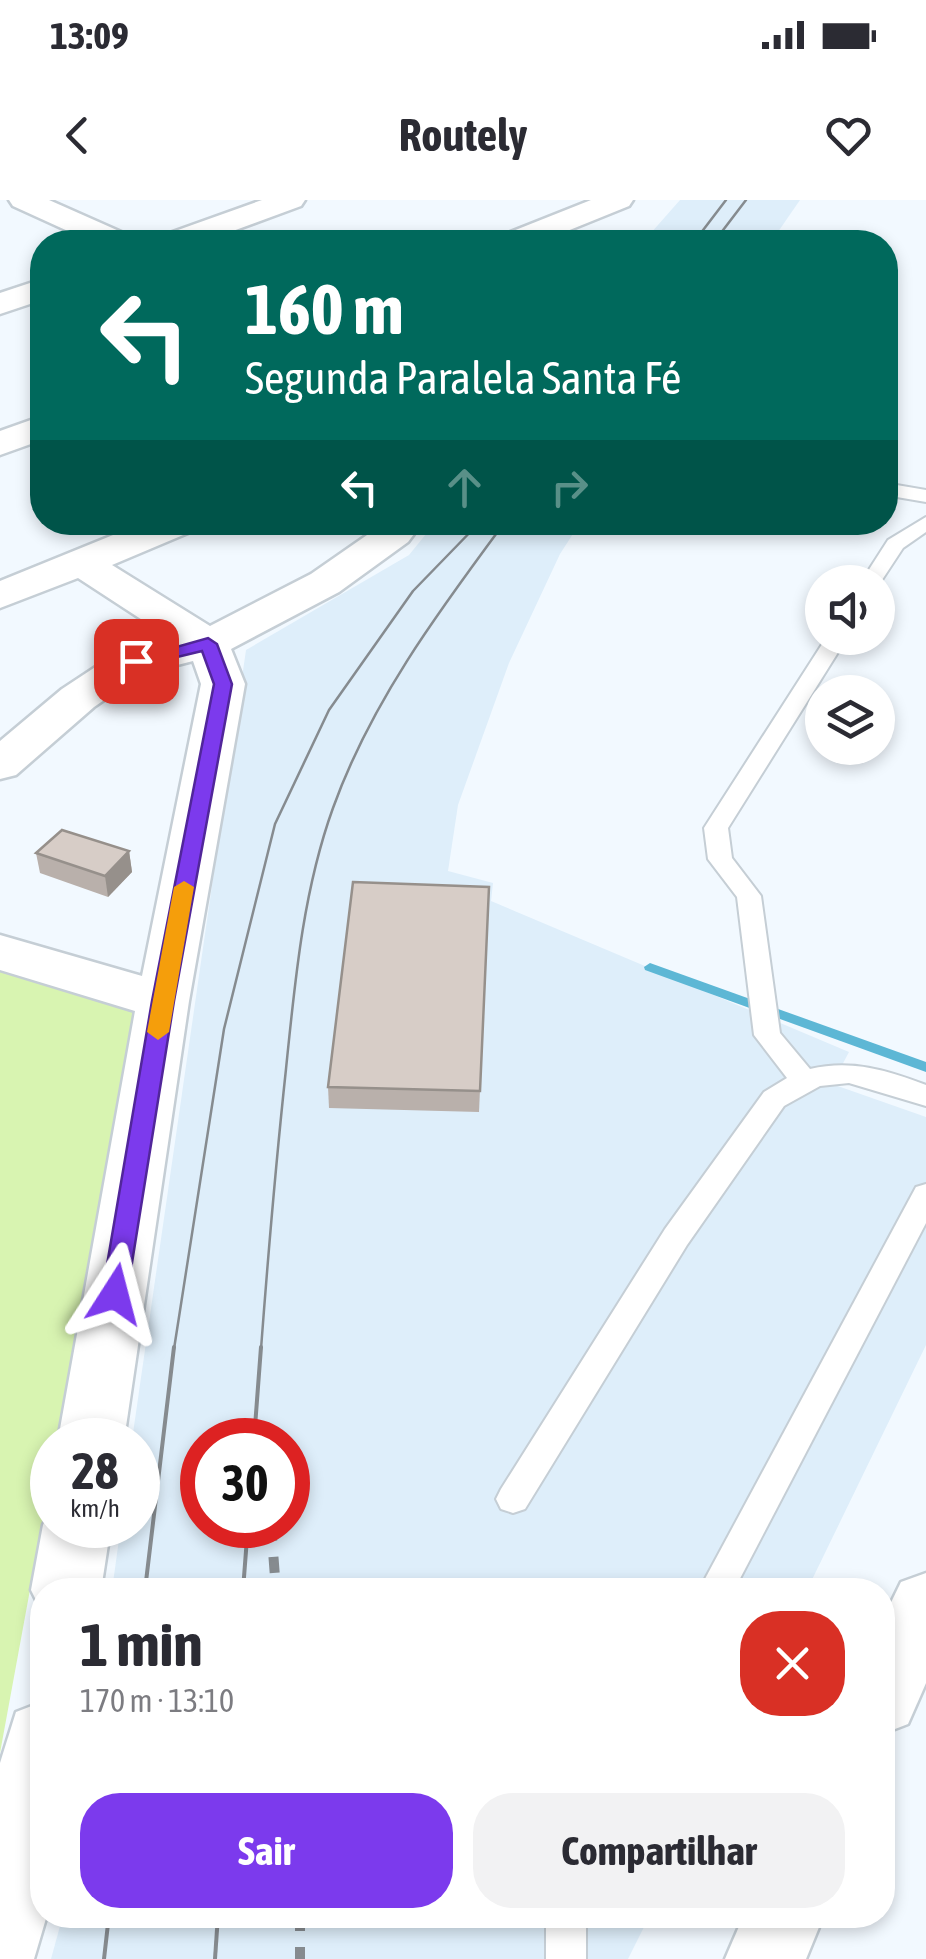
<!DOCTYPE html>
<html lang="pt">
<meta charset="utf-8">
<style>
:root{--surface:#fff;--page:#f2f2f3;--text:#2b2b33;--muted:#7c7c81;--accent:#7c3aed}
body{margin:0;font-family:"Asap Condensed",sans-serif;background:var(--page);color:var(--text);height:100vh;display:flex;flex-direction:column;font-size:38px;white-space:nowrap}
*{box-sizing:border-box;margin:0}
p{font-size:32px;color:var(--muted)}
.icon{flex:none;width:55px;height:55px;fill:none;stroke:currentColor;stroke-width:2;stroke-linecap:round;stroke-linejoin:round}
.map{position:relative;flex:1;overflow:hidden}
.details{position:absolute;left:30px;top:1378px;width:865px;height:350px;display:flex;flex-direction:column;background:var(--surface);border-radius:40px;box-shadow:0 5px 15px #0003}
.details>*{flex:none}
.guide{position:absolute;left:30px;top:30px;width:868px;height:305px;border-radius:40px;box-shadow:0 5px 15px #0003;background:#00695c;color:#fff;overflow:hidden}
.buttons{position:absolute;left:805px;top:365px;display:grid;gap:20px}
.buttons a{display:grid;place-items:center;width:90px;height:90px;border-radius:50%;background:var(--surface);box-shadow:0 5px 15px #0003;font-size:50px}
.speed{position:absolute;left:30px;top:1218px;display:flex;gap:20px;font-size:50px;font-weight:700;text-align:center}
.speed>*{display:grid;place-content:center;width:130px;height:130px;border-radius:50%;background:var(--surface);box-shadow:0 5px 15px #0003;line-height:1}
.speed small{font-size:25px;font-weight:400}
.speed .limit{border:15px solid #d22;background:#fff;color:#111}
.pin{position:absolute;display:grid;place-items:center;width:85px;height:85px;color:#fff;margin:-42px;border-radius:20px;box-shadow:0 5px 15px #0006}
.me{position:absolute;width:110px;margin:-55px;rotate:9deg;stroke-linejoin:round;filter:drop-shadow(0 0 8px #0008)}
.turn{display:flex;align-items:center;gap:35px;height:210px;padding:0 50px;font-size:45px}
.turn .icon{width:130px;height:130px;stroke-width:2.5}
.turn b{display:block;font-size:70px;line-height:85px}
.lanes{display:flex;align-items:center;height:95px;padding:0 50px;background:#0003;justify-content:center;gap:50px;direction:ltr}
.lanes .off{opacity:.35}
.round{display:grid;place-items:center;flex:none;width:105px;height:105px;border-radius:40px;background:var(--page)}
.overview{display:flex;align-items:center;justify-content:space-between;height:170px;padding:0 50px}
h1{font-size:60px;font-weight:700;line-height:75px}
.button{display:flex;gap:20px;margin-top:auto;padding:20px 50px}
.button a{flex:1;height:115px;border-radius:40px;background:var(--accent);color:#fff;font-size:40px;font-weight:700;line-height:115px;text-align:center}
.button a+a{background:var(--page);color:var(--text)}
.status{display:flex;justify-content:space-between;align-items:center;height:70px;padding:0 50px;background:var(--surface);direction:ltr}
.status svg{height:28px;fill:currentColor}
header{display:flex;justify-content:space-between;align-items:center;height:130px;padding:0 50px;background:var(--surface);font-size:45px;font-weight:700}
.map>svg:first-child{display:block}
.built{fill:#deeefa;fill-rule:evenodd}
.green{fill:#d8f4b1}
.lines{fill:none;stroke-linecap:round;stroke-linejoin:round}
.stream{fill:#5db7d5;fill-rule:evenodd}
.lane-casing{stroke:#c5ced5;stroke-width:4}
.street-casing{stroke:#c5ced5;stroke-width:5}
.secondary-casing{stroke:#c5ced5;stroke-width:5}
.lane{fill:#fff;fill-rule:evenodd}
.street{fill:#fff;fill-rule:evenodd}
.secondary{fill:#fff;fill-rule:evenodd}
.tram-far1{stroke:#868b8f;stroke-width:2.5}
.tram{stroke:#868b8f;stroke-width:4}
.rail{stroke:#868b8f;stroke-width:10;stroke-dasharray:16 16;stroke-linecap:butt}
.wall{fill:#b9b0ab}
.shaded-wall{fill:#96908b}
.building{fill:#d7cdc7;stroke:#96908b;stroke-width:2.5}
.route{fill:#7c3aed;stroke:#51269a;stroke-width:2.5}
.slow{fill:#f59e0b}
</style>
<div class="status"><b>13:09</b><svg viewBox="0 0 49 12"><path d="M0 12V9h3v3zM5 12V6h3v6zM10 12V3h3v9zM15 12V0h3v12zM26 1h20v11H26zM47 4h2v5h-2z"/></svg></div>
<header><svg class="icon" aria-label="back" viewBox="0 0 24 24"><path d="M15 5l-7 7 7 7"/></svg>Routely<svg class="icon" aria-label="heart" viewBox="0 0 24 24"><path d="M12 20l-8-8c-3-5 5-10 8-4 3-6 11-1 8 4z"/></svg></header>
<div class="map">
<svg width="926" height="1759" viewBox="0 0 926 1759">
<rect width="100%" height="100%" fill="#f2f9ff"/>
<g class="built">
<polygon points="680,0 800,0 771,42 643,42"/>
<path d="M 435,323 L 580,323 L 560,354 L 509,463 L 458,605 L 448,671 L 493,683 L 491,701 L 849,852 L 832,884 L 926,917 L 926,1145 L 807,1390 L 112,1390 L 121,1325 L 138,1325 L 138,1240 L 132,1240 L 246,450 L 409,355 ZM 202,1240 L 288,1240 L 288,1325 L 202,1325 Z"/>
<polygon points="63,1715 650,1715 628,1759 51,1759"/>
</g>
<polygon class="green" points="0,759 140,803 58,1240 52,1240 52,1270 0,1553"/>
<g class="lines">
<polygon class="stream" points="650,763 926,862 926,872 645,770 644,767"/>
<g class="lane-casing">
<g id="lane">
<polygon points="885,283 926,290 926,302 885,295"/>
<polygon points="926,317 926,332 903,348 878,386 878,382 861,382 888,340"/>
<path d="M 826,438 L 847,438 L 728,628 L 732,658 L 761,696 L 780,833 L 810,869 C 851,859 887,870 926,885 L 926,906 L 849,883 L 820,886 L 784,906 L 687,1045 L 525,1309 L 513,1313 L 501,1309 L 496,1299 L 501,1289 L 665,1029 L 764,892 L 787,878 L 754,835 L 737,697 L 708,659 L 704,628 Z"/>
<polygon points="926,984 926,1023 734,1390 699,1390 916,987"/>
<rect x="546" y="1715" width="40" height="44"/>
</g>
</g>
<g class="street-casing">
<g id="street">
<polygon points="9,0 49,0 128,35 133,42 92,42 13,6"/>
<polygon points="262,0 305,0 301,6 203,42 159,42 164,35"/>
<polygon points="591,0 633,0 629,6 540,42 498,42 503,35"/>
<polygon points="42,79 42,100 0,114 0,93"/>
<polygon points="42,216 42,240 0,255 0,231"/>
<polygon points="145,322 200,322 195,330 112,365 210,426 311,374 380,326 392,322 408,326 414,334 408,342 339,392 231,449 245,484 189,801 124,1240 58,1240 135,811 0,770 0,735 142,776 201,484 193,461 142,474 94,507 16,575 0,579 0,541 62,489 112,456 173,440 78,378 0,408 0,381"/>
<polygon points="52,1305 52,1325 111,1325 101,1390 42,1390 42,1412 31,1390 43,1325"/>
<polygon points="926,1373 926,1483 908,1524 882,1534 882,1421 901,1382"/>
<polygon points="42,1502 42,1712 15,1724 0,1718 0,1563 16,1512"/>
<polygon points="744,1715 824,1715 806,1759 725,1759"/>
</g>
</g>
<g class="secondary-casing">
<polygon id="secondary" points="0,1638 42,1658 42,1715 47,1715 34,1759 0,1759"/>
</g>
<use href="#lane" class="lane"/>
<use href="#street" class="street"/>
<use href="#secondary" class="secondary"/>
<g class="tram-far1">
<polyline points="694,42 726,0"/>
<polyline points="714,42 746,0"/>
<polyline points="174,1149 224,829 275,624 329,510 413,391 480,322"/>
<path d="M 261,1149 C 268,1056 276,962 286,869 C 295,781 303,691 333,608 C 371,502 439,411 505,322"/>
</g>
<g class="tram">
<polyline points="254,1240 261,1147"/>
<polyline points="145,1390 174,1147"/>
<polyline points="243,1390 248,1325"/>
<polyline points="104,1759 109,1715"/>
<polyline points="215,1759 218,1715"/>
</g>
<g class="rail">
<polyline points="271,1325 276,1390"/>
<polyline points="300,1715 300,1759"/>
</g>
</g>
<g class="wall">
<polygon points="129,651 132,672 108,697 40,673 36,653"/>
<polygon points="489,687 479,912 329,908 328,887"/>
</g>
<polygon class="shaded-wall" points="129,651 132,672 108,697 105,676"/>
<g class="building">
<polygon points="62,630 129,651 105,676 36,653"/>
<polygon points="353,682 489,687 480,891 328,887"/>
</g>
<polygon class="route" points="208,438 217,444 232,484 174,801 127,1094 124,1101 106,1101 102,1094 152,801 214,484 202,451 136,467 127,461"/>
<polygon class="slow" points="184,681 194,687 169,832 158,840 147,832 174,687"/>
</svg>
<div class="buttons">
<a><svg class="icon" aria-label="sound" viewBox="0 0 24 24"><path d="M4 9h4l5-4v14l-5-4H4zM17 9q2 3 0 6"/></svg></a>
<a><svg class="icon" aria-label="layers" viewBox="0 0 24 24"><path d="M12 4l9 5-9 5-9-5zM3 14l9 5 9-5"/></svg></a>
</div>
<div class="speed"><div>28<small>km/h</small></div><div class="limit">30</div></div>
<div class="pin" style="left:136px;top:461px;background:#d93025"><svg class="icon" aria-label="arrive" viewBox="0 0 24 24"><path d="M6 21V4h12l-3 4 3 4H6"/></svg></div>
<svg class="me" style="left:115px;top:1094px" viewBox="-20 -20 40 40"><path d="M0-17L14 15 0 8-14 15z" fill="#7c3aed" stroke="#fff" stroke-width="4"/></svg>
<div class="guide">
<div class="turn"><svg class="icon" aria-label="left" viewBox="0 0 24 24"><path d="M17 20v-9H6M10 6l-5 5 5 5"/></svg><div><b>160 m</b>Segunda Paralela Santa Fé</div></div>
<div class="lanes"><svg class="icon" aria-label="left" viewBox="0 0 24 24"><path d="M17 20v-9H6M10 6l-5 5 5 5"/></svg><svg class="icon off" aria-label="ahead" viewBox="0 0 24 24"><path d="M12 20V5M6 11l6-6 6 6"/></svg><svg class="icon off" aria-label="right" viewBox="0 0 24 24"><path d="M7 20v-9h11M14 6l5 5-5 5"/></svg></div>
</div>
<section class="details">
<div class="overview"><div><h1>1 min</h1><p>170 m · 13:10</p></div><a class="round" style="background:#d93025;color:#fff"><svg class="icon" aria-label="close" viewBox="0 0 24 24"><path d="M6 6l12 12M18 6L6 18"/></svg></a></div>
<div class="button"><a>Sair</a><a>Compartilhar</a></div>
</section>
</div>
